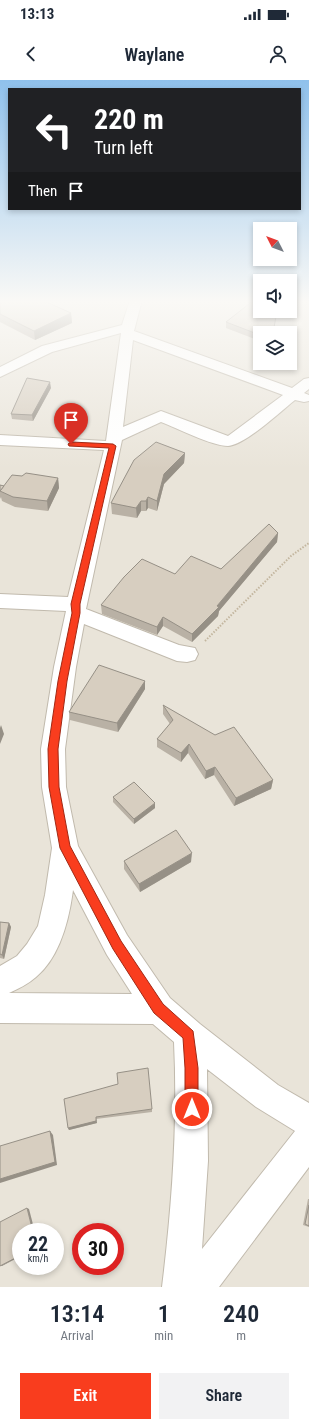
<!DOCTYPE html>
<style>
:root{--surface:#fff;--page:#f2f2f3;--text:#1f2937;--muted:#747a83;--accent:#f93d1e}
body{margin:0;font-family:"Roboto Condensed",sans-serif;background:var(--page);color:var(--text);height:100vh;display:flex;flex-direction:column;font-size:15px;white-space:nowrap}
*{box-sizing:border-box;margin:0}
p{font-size:13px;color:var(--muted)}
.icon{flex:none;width:22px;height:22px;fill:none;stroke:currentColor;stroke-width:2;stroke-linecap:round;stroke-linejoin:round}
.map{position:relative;height:1207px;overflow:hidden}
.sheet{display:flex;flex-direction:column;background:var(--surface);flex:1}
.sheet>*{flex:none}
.guide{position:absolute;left:8px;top:8px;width:293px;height:122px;border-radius:0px;box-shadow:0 2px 6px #0003;background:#202124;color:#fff;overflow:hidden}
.needle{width:26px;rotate:312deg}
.fabs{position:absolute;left:253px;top:142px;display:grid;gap:8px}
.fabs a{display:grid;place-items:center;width:44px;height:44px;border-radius:0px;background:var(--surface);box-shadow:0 2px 6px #0003;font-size:20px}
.speed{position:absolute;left:12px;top:1143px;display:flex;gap:8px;font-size:20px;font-weight:700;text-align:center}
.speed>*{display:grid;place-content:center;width:52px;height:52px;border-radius:50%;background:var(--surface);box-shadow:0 2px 6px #0003;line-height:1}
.speed small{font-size:10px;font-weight:400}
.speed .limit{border:6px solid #d22;background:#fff;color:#111}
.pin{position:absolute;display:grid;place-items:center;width:34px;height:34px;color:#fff;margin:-41px -17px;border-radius:50% 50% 50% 0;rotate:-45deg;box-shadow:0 0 4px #0007}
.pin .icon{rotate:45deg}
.me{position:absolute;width:44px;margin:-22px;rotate:0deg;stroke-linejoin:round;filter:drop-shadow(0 0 3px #0008)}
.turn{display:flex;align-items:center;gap:14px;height:84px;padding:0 20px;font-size:18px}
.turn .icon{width:52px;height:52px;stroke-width:2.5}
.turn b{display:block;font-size:28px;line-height:34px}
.then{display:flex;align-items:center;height:38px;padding:0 20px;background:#0003;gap:8px;font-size:15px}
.eta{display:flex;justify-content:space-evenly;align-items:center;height:68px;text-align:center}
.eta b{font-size:24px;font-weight:600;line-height:28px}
.action{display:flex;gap:8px;margin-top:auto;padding:8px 20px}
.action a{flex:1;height:46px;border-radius:0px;background:var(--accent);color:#fff;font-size:16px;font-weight:600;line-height:46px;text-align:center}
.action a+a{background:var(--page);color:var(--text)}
.status{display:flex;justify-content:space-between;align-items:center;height:28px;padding:0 20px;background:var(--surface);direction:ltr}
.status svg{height:11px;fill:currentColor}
header{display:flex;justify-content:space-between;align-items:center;height:52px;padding:0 20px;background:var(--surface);font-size:18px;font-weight:600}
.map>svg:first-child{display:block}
.residential{fill:#e9e4d9;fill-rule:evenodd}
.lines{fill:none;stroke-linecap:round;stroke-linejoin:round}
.street-casing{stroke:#c1baad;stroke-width:2}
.path{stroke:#c3b69f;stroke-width:2;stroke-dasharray:1.5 1.5;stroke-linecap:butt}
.street{fill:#fff;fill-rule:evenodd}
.wall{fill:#b9b1a5}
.shaded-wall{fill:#969086}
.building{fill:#d7cec0;stroke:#969086}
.route{fill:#f93d1e;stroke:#a22814}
</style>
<div class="status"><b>13:13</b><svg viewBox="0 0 49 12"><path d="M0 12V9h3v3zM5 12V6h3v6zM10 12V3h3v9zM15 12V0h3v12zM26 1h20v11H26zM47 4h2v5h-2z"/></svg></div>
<header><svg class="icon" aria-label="back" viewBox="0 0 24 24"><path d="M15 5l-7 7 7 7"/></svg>Waylane<svg class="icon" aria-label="person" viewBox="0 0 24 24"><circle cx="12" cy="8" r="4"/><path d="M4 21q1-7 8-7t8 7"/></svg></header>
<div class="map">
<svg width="309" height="1207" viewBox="0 0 309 1207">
<rect width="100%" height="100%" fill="#f5f2eb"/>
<path class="residential" d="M 0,220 L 260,220 L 260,231 L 290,231 L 290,220 L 309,220 L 309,1207 L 0,1207 ZM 260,253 L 290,253 L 290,283 L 260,283 ZM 21,1152 L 55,1152 L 55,1186 L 21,1186 ZM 81,1152 L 115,1152 L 115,1186 L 81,1186 Z"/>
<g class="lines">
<g class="street-casing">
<path id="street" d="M 130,220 L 142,220 L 134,251 L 292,308 L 304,299 L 309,298 L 309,309 L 304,313 L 309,315 L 309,321 L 304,322 L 295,320 C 280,332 245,365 228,366 C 212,366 177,348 161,342 L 122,360 L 86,529 L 179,565 L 195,568 L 198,574 L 195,580 L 187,582 L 177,581 L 84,544 L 76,587 L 65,669 L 66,707 L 78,766 L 127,855 L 170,918 L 200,944 L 278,1005 L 309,1023 L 309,1087 L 219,1207 L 162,1207 C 172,1126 178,1044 174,962 L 153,944 L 0,943 L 0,886 L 17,876 L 27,864 L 38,846 L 45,815 L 52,768 L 42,707 L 41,669 L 54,587 L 66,531 L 0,528 L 0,514 L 68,517 L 104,370 L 0,365 L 0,355 L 106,361 L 121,253 L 52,272 L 0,297 L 0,287 L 42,266 L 122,245 ZM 133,260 L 283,315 L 228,356 L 161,331 L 123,347 ZM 73,810 L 107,875 L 132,914 L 9,913 C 18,909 28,904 36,897 C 60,877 69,840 73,810 ZM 207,989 L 256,1027 L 295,1051 L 202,1169 L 208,1081 Z"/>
</g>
<polyline class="path" points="205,561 291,476 309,463"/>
<use href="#street" class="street"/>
</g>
<g class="wall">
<polygon points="0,220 71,233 72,243 35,260 0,242"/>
<polygon points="226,242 260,253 260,261 226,248"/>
<polygon points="51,308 33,341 12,339 11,334"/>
<polygon points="185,373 184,383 164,404 157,431 148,428 146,431 141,431 137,438 112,434 111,423"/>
<polygon points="22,396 58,398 59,408 48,431 15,427 2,421 1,417 0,419 0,405 4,406"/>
<polygon points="278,453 277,462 219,531 218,536 192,562 163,546 157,555 102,534 101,525 175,494 221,489"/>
<polygon points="145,601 145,609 118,652 70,640 69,632"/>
<polygon points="163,625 273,700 271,709 234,726 214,695 205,699 188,673 181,682 157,667 157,659 170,644 163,634"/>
<polygon points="113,717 155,728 134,744 113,722"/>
<polygon points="124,781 191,782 140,812 124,789"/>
<polygon points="0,842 9,843 11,847 4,879 0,878"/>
<polygon points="118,1004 152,1029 152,1032 96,1039 97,1043 69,1050 68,1048"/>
<polygon points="308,1119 309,1119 309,1147 303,1145"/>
</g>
<g class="shaded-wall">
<polygon points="71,233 72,243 35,260 34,251"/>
<polygon points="50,302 51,308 33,341 32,335"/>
<polygon points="185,373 184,383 164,404 157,431 157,421 164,394"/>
<polygon points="58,398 59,408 48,431 47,421"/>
<polygon points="148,417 148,428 146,431 146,421"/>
<polygon points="141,421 141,431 137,438 136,428"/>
<polygon points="278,453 277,462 219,531 218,536 192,562 192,554 217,526"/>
<polygon points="163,537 163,546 157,555 157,547"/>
<polygon points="145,601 145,609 118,652 117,643"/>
<polygon points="1,645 4,654 0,664 0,648"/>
<polygon points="189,664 188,673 181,682 181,673"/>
<polygon points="215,687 214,695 205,699 206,691"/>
<polygon points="273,700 271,709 234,726 236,718"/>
<polygon points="155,723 155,728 134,744 134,739"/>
<polygon points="192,773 191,782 140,812 139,804"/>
<polygon points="9,843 11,847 4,879 2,875"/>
<polygon points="96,1037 97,1043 69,1050 68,1048"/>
<polygon points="50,1051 53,1055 57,1085 0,1103 0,1099"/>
<polygon points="27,1128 29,1129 35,1152 33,1152"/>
<polygon points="21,1175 21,1176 2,1186 0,1186"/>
</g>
<g class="building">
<polygon points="0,220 42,220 71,233 34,251 0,234"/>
<polygon points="254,220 260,220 260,231 277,231 273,253 260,253 260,255 226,242"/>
<polygon points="27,298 50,302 32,335 11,334"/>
<polygon points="156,362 185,373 164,394 157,421 148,417 146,421 141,421 136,428 111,423 134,380"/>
<polygon points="26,393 58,398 47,421 13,417 0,411 12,395 22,396"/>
<polygon points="0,405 4,406 0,411"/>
<polygon points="269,444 278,453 217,526 219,527 192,554 163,537 157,547 101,525 124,497 142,479 175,494 191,476 221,489"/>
<polygon points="99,585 145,601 117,643 69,632"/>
<polygon points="163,625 215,655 234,647 273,700 236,718 215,687 206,691 189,664 181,673 157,659 173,640"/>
<polygon points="134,702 155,723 134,739 113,717"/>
<polygon points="176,750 192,773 139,804 124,781"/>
<polygon points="0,842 9,843 2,875 0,874"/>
<polygon points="148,988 152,1029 96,1037 96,1041 68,1048 64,1019 118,1004 117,993"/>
<polygon points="50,1051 55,1082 0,1099 0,1066"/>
<polygon points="309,1125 309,1146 305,1144"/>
<polygon points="27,1128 33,1152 21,1152 21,1175 0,1186 0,1142"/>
</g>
<linearGradient id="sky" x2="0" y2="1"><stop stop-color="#8fc1ec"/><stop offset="0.57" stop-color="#faf9f6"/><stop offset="1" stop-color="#faf9f6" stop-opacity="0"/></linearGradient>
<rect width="309" height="389" fill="url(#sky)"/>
<polygon class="route" points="71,362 113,364 116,366 80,524 80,533 67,601 58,669 59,707 70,766 121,861 163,924 193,951 198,988 198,1029 196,1034 192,1036 187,1034 185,1029 185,988 183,958 154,933 113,869 60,768 49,707 48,669 58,601 72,533 71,524 109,368 69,366 68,364"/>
</svg>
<div class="fabs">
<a><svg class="needle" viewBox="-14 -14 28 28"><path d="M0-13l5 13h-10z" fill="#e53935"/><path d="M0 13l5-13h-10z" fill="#747a83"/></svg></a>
<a><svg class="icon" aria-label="sound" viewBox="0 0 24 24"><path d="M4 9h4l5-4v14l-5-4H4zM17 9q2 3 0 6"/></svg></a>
<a><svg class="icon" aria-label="layers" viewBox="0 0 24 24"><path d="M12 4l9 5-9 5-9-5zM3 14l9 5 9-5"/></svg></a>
</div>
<div class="speed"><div>22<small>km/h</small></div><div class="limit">30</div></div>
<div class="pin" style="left:71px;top:364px;background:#d93025"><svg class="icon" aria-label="arrive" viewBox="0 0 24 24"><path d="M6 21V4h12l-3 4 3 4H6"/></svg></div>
<svg class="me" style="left:192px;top:1029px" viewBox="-20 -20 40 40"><circle r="17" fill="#f93d1e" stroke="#fff" stroke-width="3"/><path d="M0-11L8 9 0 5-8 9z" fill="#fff"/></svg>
<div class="guide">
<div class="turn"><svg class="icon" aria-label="left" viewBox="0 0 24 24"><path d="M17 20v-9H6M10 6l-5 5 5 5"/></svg><div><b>220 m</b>Turn left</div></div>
<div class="then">Then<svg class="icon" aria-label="arrive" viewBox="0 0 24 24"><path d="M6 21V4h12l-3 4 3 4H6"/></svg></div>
</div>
</div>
<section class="sheet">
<div class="eta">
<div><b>13:14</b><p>Arrival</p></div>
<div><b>1</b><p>min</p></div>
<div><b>240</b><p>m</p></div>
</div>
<div class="action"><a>Exit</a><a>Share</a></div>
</section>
